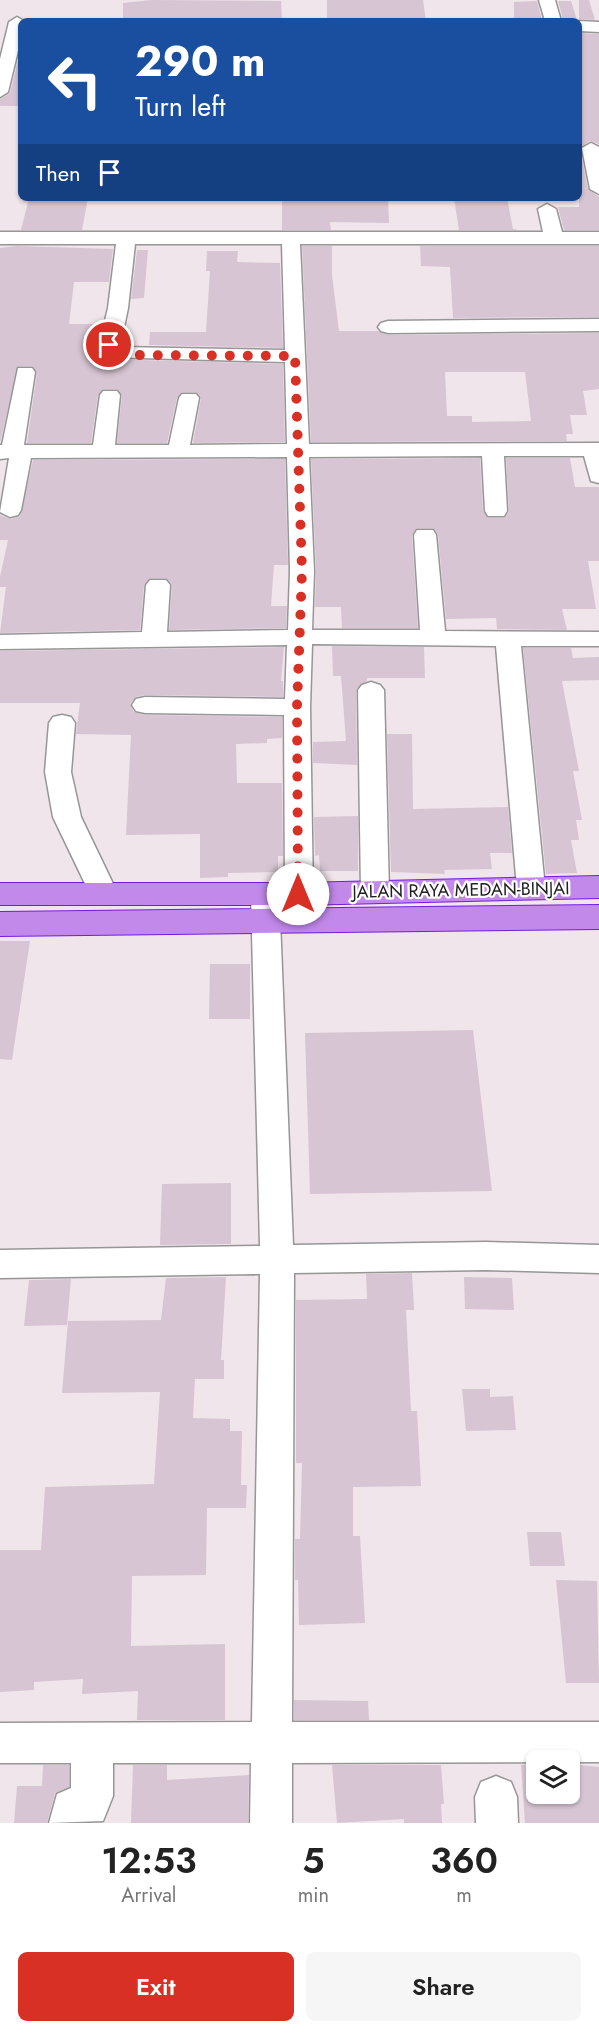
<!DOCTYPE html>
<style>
:root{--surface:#fff;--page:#f6f6f6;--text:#222;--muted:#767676;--accent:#d93025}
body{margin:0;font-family:Jost,sans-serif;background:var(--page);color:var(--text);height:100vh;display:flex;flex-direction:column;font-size:22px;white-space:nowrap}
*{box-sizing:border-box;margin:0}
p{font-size:20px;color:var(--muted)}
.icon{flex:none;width:33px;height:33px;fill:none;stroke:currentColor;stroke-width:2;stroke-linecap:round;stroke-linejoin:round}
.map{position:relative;height:1823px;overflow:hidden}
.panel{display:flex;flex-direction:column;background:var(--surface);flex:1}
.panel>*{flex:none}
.hud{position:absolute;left:18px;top:18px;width:564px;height:183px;border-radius:9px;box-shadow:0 2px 4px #0004;background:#1a4fa0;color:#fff;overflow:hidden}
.controls{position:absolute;left:526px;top:1750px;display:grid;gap:12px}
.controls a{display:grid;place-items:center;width:54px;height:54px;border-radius:9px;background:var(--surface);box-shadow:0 2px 4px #0004;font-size:30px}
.pin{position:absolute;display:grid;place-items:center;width:51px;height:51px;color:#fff;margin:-26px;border:3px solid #fff;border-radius:50%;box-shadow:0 2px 6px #0007}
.me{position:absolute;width:66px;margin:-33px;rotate:0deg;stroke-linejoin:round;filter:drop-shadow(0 0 4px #0008)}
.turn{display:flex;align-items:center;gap:21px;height:126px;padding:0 18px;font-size:27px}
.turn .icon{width:78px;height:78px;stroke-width:2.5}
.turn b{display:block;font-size:42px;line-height:51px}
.then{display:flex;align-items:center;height:57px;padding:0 18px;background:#0003;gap:12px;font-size:22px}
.eta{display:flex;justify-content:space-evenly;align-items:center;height:102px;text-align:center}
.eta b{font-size:36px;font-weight:600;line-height:42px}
.primary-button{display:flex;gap:12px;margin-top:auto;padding:12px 18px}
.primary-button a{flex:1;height:69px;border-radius:9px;background:var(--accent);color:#fff;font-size:24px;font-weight:600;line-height:69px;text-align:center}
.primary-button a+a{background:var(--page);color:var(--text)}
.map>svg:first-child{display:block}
.building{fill:#d7c5d3;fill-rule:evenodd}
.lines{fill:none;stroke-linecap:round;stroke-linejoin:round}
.minor-casing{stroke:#969696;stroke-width:3}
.highway-casing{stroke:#711ce3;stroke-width:2}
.minor{fill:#fff;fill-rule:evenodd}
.highway{fill:#c289eb;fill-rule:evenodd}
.route{stroke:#d93025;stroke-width:10;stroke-dasharray:0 18}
.labels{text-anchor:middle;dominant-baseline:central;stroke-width:4.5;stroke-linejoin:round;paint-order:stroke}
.street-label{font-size:18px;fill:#1f1f1f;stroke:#fff}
</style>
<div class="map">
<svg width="599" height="1823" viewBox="0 0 599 1823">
<rect width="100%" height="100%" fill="#f0e5eb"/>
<g class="building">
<polygon points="151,0 281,1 282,21 123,21 123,3"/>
<polygon points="327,0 423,0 426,21 327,19"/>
<polygon points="579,0 589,0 595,20 579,19"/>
<polygon points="537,1 542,20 514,19 514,2"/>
<polygon points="558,1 571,1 577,20 563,20"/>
<polygon points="579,33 599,34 599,144 590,141 580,148 588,189 599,197 599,230 564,230 558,207 579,207"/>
<polygon points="21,48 21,106 0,106 0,99 10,93"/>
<polygon points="29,198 88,198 82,230 21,230"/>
<polygon points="282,198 388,198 389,223 330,222 331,230 282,230"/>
<polygon points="454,198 507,198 513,229 518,230 459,230"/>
<polygon points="17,246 113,249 109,282 74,282 69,324 102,324 97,344 106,359 283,364 285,442 193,443 201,398 196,392 182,392 177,398 167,443 117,443 122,395 117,389 103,389 98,395 91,443 27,443 37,372 32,366 18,366 0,443 0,248"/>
<path d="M 302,246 L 332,246 L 332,275 L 339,331 L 378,331 L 388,335 L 599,333 L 599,389 L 583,391 L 587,415 L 570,415 L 573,434 L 566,434 L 567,441 L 311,442 ZM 445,372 L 525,372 L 531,421 L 472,422 L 472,416 L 447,416 Z"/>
<polygon points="420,246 599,246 599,317 453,318 450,267 421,266"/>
<polygon points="137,250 148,250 144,298 131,299"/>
<polygon points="207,251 238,251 237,262 280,263 283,348 149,345 150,332 206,332 210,271 206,271"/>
<polygon points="480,458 483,511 488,518 504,518 509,512 506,458 570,458 575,487 599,487 599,561 588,561 596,609 562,609 567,630 497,629 496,618 446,619 438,535 433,528 417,528 412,535 418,628 342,628 341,607 315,607 316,571 311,459"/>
<polygon points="285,459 288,565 274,565 271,606 287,606 286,628 169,630 172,584 166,578 150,578 144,585 140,630 0,633 6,587 0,587 0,577 8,540 0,540 0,515 11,519 20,516 33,460"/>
<polygon points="332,646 424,647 425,678 367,678 367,681 356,689 357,765 313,763 313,742 346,741 341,676 333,676"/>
<polygon points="284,647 281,681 283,681 283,697 145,695 136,697 130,704 134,712 145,715 282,717 282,738 267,739 267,743 236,744 237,783 282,783 283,856 278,856 278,872 228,873 228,877 200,878 200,834 126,835 131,735 76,734 80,703 0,703 0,651"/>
<polygon points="523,648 571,648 573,658 599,657 599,680 562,681 579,771 573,771 582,820 576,820 579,840 571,840 577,873 546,874"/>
<polygon points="387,734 412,734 413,809 508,807 512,853 490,853 492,869 444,870 445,874 391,872"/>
<polygon points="358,816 358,871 320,871 319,855 315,856 314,817"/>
<polygon points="0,941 30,941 12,1060 0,1059"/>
<polygon points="210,964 250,964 250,1019 209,1019"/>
<polygon points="473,1030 492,1191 310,1194 305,1033"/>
<polygon points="231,1183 231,1244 160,1245 162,1184"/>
<polygon points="412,1273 414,1310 406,1310 411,1411 417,1411 421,1486 353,1487 353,1536 360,1536 365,1623 299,1625 298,1580 295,1580 295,1539 300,1539 302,1463 296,1463 296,1300 367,1299 366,1274"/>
<polygon points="226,1277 221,1360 224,1360 224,1379 195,1379 193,1418 230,1419 230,1431 242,1431 241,1485 247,1485 246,1508 207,1508 206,1575 132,1576 131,1646 225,1644 225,1720 137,1720 138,1691 82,1694 83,1679 34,1682 34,1690 0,1692 0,1550 41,1550 45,1487 154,1484 160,1392 62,1393 68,1321 161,1320 166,1278"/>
<polygon points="464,1277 512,1278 514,1310 465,1309"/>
<polygon points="71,1279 67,1325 24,1326 29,1280"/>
<polygon points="462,1389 490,1389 490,1397 513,1396 516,1430 466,1431"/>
<polygon points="527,1532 561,1532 565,1566 530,1566"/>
<polygon points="556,1580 597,1581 599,1683 566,1683"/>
<polygon points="294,1700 368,1701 369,1720 294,1720"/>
<polygon points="537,1764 537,1794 570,1794 570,1764 599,1767 599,1823 525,1823 521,1765"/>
<polygon points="43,1765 69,1765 69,1787 55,1793 47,1823 14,1823 17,1786 42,1786"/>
<polygon points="133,1765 167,1765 167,1780 249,1775 248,1823 131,1823"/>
<polygon points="332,1765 441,1765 444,1804 441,1804 442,1823 404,1823 404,1819 337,1823"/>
</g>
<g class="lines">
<g class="minor-casing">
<g id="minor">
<polygon points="539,0 555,0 561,21 545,21"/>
<polygon points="17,17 24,21 21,21 21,38 8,92 0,97 0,59 9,22"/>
<polygon points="579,21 599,22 599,32 579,31"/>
<polygon points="591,143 599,147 599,194 590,189 582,148"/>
<path d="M 547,204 L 556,209 L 562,232 L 599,232 L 599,244 L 300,244 L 309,444 L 599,443 L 599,483 L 591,481 L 584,456 L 504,456 L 507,511 L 504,516 L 488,516 L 485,511 L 482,456 L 309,457 L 314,571 L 312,630 L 420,630 L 414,535 L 417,530 L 433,530 L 436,535 L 445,631 L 599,632 L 599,646 L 521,646 L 545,888 L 541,895 L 531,898 L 521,895 L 517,888 L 496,646 L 312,644 L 310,707 L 313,894 L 309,901 L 299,904 L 289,901 L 285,894 L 284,715 L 145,713 L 136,711 L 132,705 L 136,699 L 145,697 L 285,699 L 287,645 L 0,649 L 0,635 L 142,632 L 146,585 L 150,580 L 166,580 L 170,585 L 167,632 L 288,630 L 290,571 L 287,457 L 31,458 L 21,510 L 18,515 L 10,517 L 0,512 L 9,458 L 0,459 L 0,445 L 2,445 L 18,368 L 32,368 L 35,372 L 24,445 L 93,445 L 100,395 L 103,391 L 117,391 L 120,395 L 115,445 L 169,445 L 179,398 L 182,394 L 196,394 L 199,398 L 190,445 L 287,444 L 285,362 L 106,357 L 99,345 L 108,308 L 116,244 L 0,244 L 0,232 L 543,232 L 538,209 ZM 135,244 L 282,244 L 285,350 L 120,347 L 128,308 Z"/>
<polygon points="599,319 599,331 388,333 381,331 378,327 381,323 388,321"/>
<polygon points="371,682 380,685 384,690 389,892 385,899 375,902 365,899 361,892 358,690 362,685"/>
<polygon points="62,715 71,717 75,723 71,772 81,817 117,892 113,899 103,902 93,899 89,892 53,817 45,772 49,723 53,717"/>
<polygon points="265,884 275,887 279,894 293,1245 486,1242 599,1245 599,1273 486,1270 294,1273 292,1722 599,1722 599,1762 292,1763 292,1823 250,1823 251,1763 113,1763 113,1796 103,1821 49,1823 57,1794 71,1788 71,1763 0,1763 0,1723 252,1722 260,1274 0,1278 0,1250 260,1246 251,894 255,887"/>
<polygon points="496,1776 511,1782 517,1797 518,1823 476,1823 475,1797 481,1782"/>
</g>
</g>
<g class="highway-casing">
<g id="highway">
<polygon points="599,876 599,898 299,905 0,905 0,883 299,883"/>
<polygon points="599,905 599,929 0,936 0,912"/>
</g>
</g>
<use href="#minor" class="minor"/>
<use href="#highway" class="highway"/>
</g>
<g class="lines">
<polyline class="route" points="109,345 110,350 121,355 295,356 302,571 297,707 298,894"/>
</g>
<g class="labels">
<g class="street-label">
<text transform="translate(461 890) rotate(-1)">JALAN RAYA MEDAN-BINJAI</text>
</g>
</g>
</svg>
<div class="controls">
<a><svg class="icon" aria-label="layers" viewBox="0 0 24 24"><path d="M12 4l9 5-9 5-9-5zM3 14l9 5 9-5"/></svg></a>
</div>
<div class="pin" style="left:109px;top:345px;background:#d93025"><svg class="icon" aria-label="arrive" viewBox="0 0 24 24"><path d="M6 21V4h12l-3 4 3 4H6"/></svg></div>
<svg class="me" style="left:298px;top:894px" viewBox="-20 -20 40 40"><circle r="19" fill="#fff"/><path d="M0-13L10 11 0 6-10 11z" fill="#d93025"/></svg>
<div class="hud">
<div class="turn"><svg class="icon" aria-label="left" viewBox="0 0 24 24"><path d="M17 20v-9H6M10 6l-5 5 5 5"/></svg><div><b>290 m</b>Turn left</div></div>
<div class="then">Then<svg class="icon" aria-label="arrive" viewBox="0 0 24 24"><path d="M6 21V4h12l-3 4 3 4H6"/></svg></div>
</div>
</div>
<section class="panel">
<div class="eta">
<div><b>12:53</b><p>Arrival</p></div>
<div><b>5</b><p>min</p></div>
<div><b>360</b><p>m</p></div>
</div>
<div class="primary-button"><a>Exit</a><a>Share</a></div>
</section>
